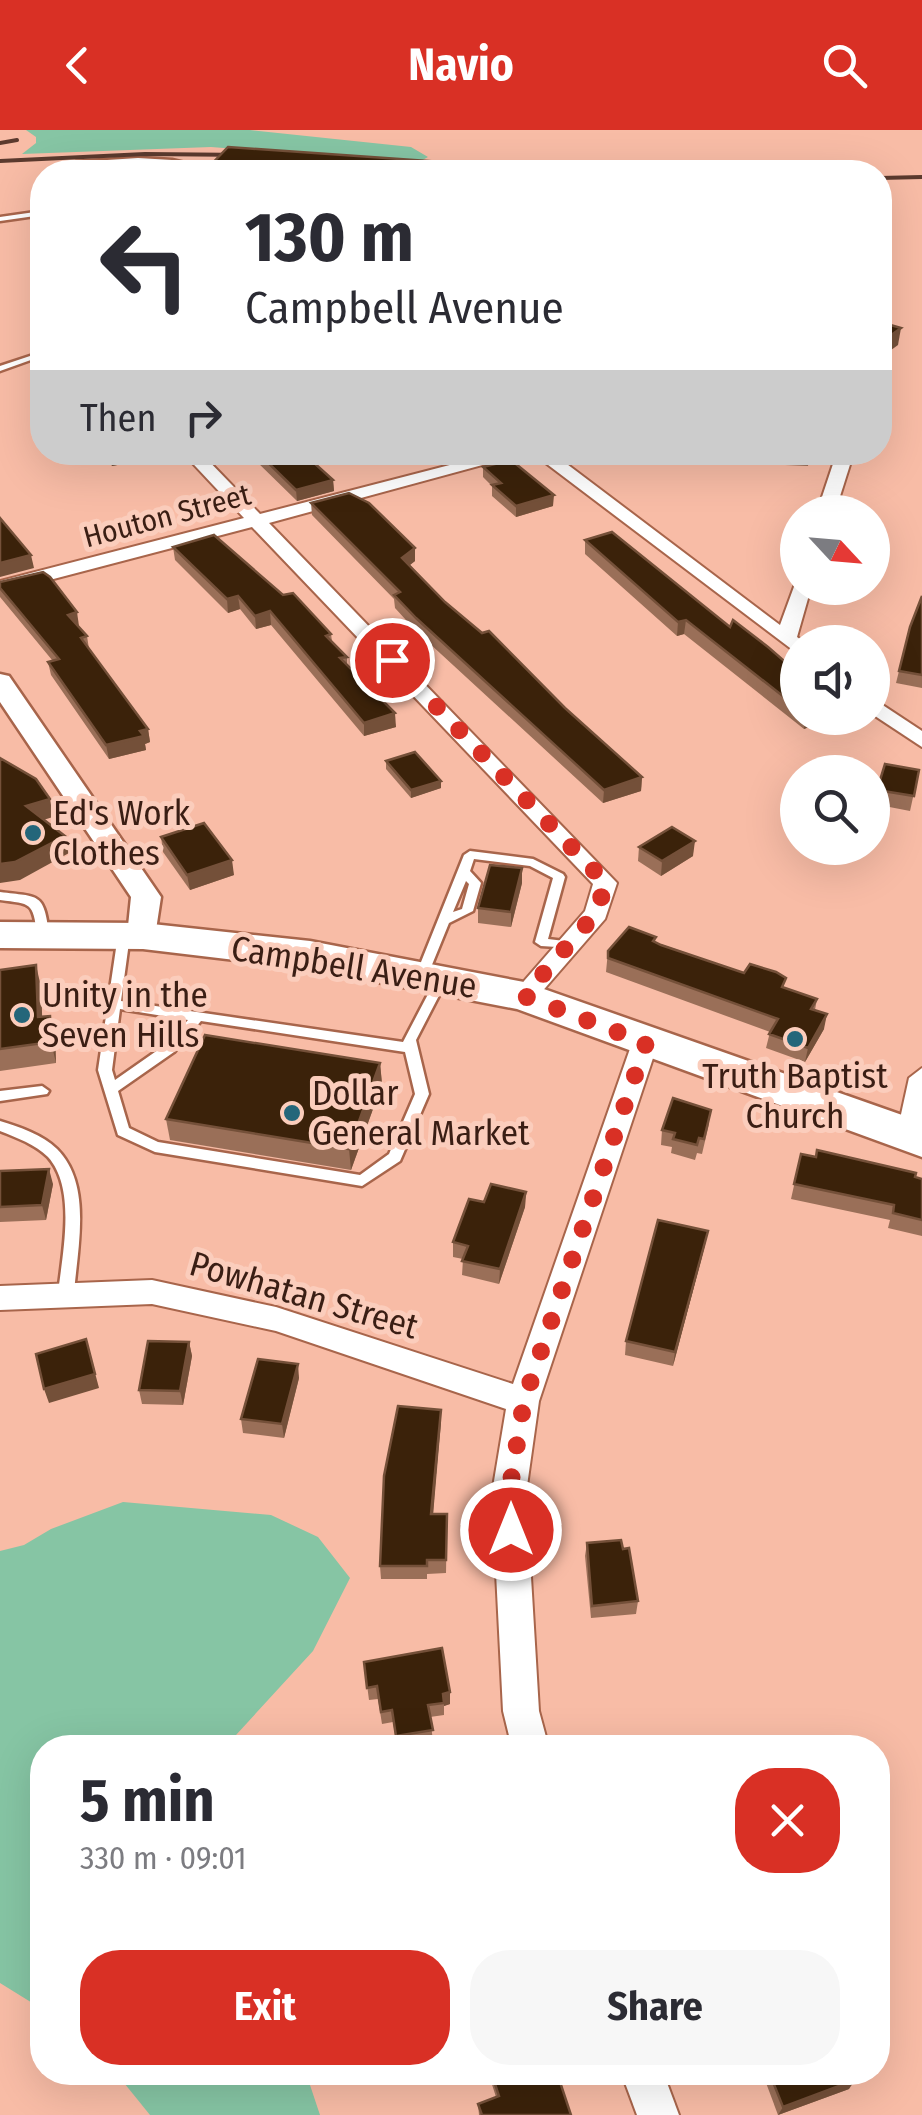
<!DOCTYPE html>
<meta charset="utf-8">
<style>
:root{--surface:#fff;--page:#f7f7f7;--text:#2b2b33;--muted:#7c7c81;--accent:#d93025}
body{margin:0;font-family:"Fira Sans Condensed",sans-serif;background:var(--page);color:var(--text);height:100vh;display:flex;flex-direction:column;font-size:38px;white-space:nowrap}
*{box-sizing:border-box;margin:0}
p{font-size:32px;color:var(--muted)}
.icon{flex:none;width:55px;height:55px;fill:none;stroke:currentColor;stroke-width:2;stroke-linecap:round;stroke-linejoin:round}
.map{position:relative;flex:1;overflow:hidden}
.panel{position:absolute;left:30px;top:1605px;width:860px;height:350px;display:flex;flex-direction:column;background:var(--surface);border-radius:40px;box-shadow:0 10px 40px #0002}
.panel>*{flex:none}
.guide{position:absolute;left:30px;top:30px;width:862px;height:305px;border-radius:40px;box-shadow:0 10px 40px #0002;background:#fff;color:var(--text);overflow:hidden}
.needle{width:65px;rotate:116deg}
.fabs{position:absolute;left:780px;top:365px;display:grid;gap:20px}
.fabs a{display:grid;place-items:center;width:110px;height:110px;border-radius:50%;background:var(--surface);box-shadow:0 10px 40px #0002;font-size:50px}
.pin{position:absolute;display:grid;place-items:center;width:85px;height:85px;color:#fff;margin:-42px;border:5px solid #fff;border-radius:50%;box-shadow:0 2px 10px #0007}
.me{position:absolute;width:110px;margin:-55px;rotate:0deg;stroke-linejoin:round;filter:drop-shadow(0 0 8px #0008)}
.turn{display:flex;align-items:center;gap:35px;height:210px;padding:0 50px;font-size:45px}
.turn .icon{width:130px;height:130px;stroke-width:2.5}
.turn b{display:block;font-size:70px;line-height:85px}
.then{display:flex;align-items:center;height:95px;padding:0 50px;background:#0003;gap:20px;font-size:38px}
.round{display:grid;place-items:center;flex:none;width:105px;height:105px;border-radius:40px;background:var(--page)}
.summary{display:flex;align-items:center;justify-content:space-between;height:170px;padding:0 50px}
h1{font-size:60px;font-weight:700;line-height:75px}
.button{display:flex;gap:20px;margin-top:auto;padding:20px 50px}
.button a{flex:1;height:115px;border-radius:40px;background:var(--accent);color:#fff;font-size:40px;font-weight:700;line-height:115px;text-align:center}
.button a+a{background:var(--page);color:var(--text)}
header{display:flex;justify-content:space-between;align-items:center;height:130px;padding:0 50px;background:var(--accent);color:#fff;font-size:45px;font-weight:700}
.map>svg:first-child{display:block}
.green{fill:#86c5a4}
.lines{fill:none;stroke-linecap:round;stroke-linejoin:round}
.service-casing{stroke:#a8654b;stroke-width:5}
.minor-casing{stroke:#a8654b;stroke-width:4}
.tertiary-casing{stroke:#a8654b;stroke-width:5}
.primary-casing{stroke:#a8654b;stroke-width:5}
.service{fill:#fff;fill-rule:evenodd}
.minor{fill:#fff;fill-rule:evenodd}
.tertiary{fill:#fff;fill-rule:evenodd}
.primary{fill:#fff;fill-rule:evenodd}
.rail{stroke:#5b3a2e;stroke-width:4}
.wall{fill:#9a6f58}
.shaded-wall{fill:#745039}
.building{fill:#3b220a;stroke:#745039;stroke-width:2.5}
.route{stroke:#d93025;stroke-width:18;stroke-dasharray:0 32.4}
.poi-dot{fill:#24667a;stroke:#fbcdbc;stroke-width:4}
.labels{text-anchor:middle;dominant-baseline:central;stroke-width:10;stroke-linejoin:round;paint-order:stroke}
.far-street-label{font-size:30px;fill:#3a1e14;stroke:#fbcdbc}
.poi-label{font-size:35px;fill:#3a1e14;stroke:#fbcdbc;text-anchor:start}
.street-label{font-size:35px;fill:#3a1e14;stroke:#fbcdbc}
</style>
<header><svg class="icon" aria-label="back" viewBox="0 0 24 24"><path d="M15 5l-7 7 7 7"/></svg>Navio<svg class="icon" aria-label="search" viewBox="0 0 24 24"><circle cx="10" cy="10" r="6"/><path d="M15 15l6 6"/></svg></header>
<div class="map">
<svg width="922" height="1985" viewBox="0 0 922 1985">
<rect width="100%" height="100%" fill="#f8bca6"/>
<g class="green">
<polygon points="26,0 250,0 411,17 428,27 419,32 389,31 211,17 22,24 36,13 36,7"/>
<polygon points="123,1372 271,1385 318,1407 350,1448 313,1521 225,1617 42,1618 42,1879 0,1853 0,1421 24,1415 51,1399"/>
<polygon points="116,1943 306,1943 320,1985 150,1985"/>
</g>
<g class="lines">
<g class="service-casing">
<g id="service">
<path d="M 138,28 L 172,30 L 202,37 L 200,42 L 194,42 L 195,38 C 158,28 116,31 78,36 L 71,42 L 65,42 L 76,32 Z"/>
<polygon points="42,81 42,85 0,91 0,87"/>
<polygon points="42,222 42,226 0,241 0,236"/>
<path d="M 470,721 L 533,729 L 563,744 L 565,747 L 548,809 L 573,812 L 575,815 L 573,818 L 541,816 L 535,812 L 553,748 L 530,736 L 474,729 L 470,741 L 481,753 L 473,781 L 449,793 L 427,847 L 421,851 L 417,850 L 415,847 L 464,725 ZM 466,751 L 469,754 L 462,779 L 453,782 Z"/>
<path d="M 0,762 C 39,767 44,762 49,804 L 47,807 L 43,808 L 37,804 C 33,772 31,774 0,770 Z"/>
<path d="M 124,801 L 130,805 L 121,871 L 403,912 L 437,847 L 445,847 L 447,850 L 416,910 L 429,964 L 400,1031 L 362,1056 L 155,1022 L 118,1005 L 98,940 L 118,805 ZM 120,879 L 188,890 L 165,915 L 115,950 L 112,940 ZM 201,891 L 405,922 L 415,964 L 389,1024 L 360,1045 L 158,1012 L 129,998 L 118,961 L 174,922 Z"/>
<polygon points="42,956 49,961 47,964 0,971 0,961"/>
<path d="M 0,991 C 19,997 42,1004 57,1019 C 93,1055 77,1119 74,1164 L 71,1168 L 66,1170 L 61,1168 L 58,1164 C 62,1125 77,1059 48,1027 C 35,1014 17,1008 0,1001 Z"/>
</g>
</g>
<g class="minor-casing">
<g id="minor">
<polygon points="182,322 200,322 260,384 500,322 530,322 269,393 617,753 605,789 533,872 524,875 511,866 585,781 593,754 252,397 0,463 0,451 244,388"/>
<polygon points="531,322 551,322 780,495 795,454 811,458 797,507 804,512 798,512 798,524"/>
<polygon points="837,322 854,322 835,382 817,382"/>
<polygon points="872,568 922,601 922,617 872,584"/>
<polygon points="645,904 658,913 539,1271 526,1363 539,1581 549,1618 512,1618 503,1581 492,1363 506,1279 276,1201 152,1174 0,1180 0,1156 152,1150 276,1177 513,1254 632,913"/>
<polygon points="922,938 922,1010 910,1017 896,1007 909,948"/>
<polygon points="621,1942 663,1942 679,1985 637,1985"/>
</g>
</g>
<g class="tertiary-casing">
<polygon id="tertiary" points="0,544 9,546 161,767 154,813 132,813 127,806 131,767 0,572"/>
</g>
<g class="primary-casing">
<polygon id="primary" points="0,792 143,793 310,811 524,852 922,992 922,1027 517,879 310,839 143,819 0,818"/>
</g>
<use href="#service" class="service"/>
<use href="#minor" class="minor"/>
<use href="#tertiary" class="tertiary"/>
<use href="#primary" class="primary"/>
<g class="rail">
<polyline points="0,13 17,10"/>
<polyline points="0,31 145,24 250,25"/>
<polyline points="880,48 922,47"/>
</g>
</g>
<g class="wall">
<polygon points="101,322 143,322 144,330 112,336"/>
<polygon points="236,322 302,322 333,350 334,361 297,371 252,327 242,329"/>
<polygon points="763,322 809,328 808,336 761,334"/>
<polygon points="483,337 553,376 516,387 492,366 492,356 483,347"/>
<polygon points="311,373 415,418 415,431 410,435 445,472 642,647 641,661 603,673 416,501 395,478 394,469 312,385"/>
<polygon points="585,410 730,497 798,543 798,588 830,588 830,589 804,599 684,504 677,506 585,424"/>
<polygon points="173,417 283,465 331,504 332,511 347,527 347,535 396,597 364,606 271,495 256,499 240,479 228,483 175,430"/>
<polygon points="0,458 79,496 87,506 89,519 148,599 150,612 145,614 146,620 109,629 51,545 48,532 52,530 0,467"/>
<polygon points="922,466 922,558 896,553 910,497"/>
<polygon points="386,631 441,658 411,668 386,639"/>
<polygon points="919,640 910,681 874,674 877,660"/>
<polygon points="161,707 234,745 190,760 163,722"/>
<polygon points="639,717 693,726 661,746 638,731"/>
<polygon points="522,738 522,753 511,797 478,793 478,778"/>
<polygon points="656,807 655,812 817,869 815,880 824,899 805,932 766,918 770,902 606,842 608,821"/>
<polygon points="0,840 41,857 42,887 55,907 56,933 0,941"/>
<polygon points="380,933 382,954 351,1040 170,1010 166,989"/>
<polygon points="709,994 702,1024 697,1023 695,1030 671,1023 672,1017 661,1015 662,1000"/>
<polygon points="801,1024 922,1049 922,1106 888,1098 890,1090 791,1069"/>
<polygon points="0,1041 53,1054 46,1090 0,1092"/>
<polygon points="526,1062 525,1077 499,1154 462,1145 463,1129 453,1127 453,1112 484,1072"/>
<polygon points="705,1115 673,1236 625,1225 626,1211"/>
<polygon points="189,1212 192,1226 183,1275 142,1274 139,1260"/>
<polygon points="299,1248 284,1308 243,1303 241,1289"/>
<polygon points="441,1280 433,1384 447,1384 446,1443 427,1444 427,1449 381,1449 380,1436"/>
<polygon points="587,1413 623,1419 638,1471 636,1484 591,1488 585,1426"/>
<polygon points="364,1532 450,1574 444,1576 444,1585 430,1587 433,1611 397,1618 393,1592 382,1594 378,1569 369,1570"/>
<polygon points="488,1942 566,1942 565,1948 559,1951 571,1985 479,1985 478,1974 496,1967"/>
<polygon points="762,1942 851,1942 849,1959 778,1985"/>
</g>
<g class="shaded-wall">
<polygon points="901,198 898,215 880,228 880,213"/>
<polygon points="126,322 143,322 144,330 112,336 111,325"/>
<polygon points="242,322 252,322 252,327 242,329"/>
<polygon points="333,350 334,361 297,371 296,360"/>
<polygon points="554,365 553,376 516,387 516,376"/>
<polygon points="415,418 415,431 402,441 402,428"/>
<polygon points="31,425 34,438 0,447 0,433"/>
<polygon points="238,466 240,479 228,483 227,469"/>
<polygon points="270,481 271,495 256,499 255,486"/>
<polygon points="77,482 79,496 71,498 68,485"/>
<polygon points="686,490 684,504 677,506 678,492"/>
<polygon points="395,583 396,597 364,606 364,593"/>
<polygon points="806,588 830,588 804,599"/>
<polygon points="148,599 150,612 145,614 146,620 109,629 106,615"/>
<polygon points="642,647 641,661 603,673 604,660"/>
<polygon points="441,651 441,658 411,668 411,660"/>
<polygon points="50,669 53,687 30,694 26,676"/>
<polygon points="65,706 69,723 20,750 0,753 0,734"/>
<polygon points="695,711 693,726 661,746 662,731"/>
<polygon points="232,730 234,745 190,760 187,745"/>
<polygon points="522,738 522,753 511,797 511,782"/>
<polygon points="36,835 41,857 43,909 38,887"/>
<polygon points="827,884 824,899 805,932 808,918"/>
<polygon points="50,886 55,907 56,933 51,912"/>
<polygon points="380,933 382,954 351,1040 349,1019"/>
<polygon points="49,1039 53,1054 46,1090 42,1075"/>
<polygon points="526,1062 525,1077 499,1154 500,1139"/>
<polygon points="708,1101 705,1115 673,1236 675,1222"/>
<polygon points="86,1209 99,1258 49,1273 44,1259"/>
<polygon points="189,1212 192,1226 183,1275 180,1261"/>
<polygon points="298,1234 299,1248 284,1308 282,1294"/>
<polygon points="441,1280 441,1293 432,1397 431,1384"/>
<polygon points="450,1562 450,1574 444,1576 443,1564"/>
<polygon points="559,1942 566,1942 565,1948 555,1952 557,1943"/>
<polygon points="855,1950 849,1959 778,1985 783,1977"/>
</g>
<g class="building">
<polygon points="228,17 572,41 204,42"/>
<polygon points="880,192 901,198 880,213"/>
<polygon points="257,322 302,322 333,350 296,360"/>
<polygon points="763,322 805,322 809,328 763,326"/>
<polygon points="511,330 554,365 516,376 492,355 501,353 483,337"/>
<polygon points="349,363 369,373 415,418 402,428 445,472 482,503 489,501 565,578 642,647 604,660 416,488 394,465 400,462 311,373"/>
<polygon points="0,388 31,425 0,433"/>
<polygon points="612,402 730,497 733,490 768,517 798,543 798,578 686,490 678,492 585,410"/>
<polygon points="214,405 283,465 293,463 331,504 326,506 347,527 340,528 395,583 364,593 270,481 255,486 238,466 227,469 173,417"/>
<polygon points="43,442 50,447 77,482 68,485 87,506 81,508 148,599 140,601 144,606 106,615 48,532 59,529 0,458 0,452"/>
<polygon points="922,466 922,545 899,541 910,497"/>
<polygon points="415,622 441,651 411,660 386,631"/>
<polygon points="0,628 36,649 50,669 26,676 65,706 15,732 0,734"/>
<polygon points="885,634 919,640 914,666 877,660"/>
<polygon points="204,693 232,730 187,745 161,707"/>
<polygon points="672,697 695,711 662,731 639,717"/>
<polygon points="490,735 522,738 511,782 478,778"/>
<polygon points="629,797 656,807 653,811 661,815 744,843 750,834 776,842 786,848 782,857 817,869 811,879 827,884 808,918 769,904 778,889 608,828 608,821"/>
<polygon points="36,835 38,887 50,886 51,912 0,919 0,840"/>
<polygon points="205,905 380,933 349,1019 166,989"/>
<polygon points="673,968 711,980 704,1009 699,1008 697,1015 673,1009 675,1003 662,1000"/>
<polygon points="817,1020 916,1043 915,1047 922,1049 922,1090 893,1083 894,1075 794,1054 801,1024 816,1027"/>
<polygon points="49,1039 42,1075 0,1077 0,1041"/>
<polygon points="491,1054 526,1062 500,1139 462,1131 468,1116 453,1112 469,1069 484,1072"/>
<polygon points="658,1090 708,1101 675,1222 626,1211"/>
<polygon points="86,1209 95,1244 44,1259 36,1224"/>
<polygon points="148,1211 189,1212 180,1261 139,1260"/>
<polygon points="258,1229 298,1234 282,1294 241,1289"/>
<polygon points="398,1276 441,1280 431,1384 447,1384 446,1430 427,1430 427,1436 380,1436 384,1346"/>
<polygon points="621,1410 623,1419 629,1418 638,1471 592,1476 587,1413"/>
<polygon points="442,1518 450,1562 443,1564 444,1573 428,1575 433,1600 396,1606 392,1580 381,1582 377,1556 367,1558 364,1532"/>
<polygon points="491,1942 559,1942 557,1943 571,1985 482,1985 478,1974 499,1966"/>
<polygon points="769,1942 851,1942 855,1950 783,1977"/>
</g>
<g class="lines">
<polyline class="route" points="392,530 606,753 596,783 524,866 646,913 524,1271 509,1363 511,1400"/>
</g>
<g class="poi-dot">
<circle cx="33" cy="703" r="10"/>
<circle cx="22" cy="885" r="10"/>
<circle cx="795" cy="909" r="10"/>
<circle cx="292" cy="983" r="10"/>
</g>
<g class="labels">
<g class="far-street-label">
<text transform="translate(167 386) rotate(-15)">Houton Street</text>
</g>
<g class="poi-label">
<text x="53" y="683">Ed's Work<tspan x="53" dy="40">Clothes</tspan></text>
<text x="42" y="865">Unity in the<tspan x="42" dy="40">Seven Hills</tspan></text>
<text x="795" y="946" text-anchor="middle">Truth Baptist<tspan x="795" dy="40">Church</tspan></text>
<text x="312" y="963">Dollar<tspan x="312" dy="40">General Market</tspan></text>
</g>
<g class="street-label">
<text transform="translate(354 837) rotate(9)">Campbell Avenue</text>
<text transform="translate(304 1165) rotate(16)">Powhatan Street</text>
</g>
</g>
</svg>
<div class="fabs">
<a><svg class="needle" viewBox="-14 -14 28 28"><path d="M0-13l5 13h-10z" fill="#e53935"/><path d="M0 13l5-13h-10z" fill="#7c7c81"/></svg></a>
<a><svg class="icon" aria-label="sound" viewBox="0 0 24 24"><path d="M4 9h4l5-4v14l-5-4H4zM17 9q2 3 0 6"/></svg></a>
<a><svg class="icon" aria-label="search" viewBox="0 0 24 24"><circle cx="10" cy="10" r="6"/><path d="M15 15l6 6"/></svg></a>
</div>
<div class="pin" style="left:392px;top:530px;background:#d93025"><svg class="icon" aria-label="arrive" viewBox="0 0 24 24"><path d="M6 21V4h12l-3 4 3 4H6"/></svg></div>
<svg class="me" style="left:511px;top:1400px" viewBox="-20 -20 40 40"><circle r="17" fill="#d93025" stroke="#fff" stroke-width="3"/><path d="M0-11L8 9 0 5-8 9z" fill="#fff"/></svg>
<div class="guide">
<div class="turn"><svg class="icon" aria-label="left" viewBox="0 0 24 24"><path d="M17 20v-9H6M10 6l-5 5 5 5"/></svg><div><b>130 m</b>Campbell Avenue</div></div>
<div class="then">Then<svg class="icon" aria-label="right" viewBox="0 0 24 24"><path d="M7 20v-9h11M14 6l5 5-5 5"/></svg></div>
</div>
<section class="panel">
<div class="summary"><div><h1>5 min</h1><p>330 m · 09:01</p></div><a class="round" style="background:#d93025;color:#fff"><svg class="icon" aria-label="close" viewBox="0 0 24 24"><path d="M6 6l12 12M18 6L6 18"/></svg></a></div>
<div class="button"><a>Exit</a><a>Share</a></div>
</section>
</div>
